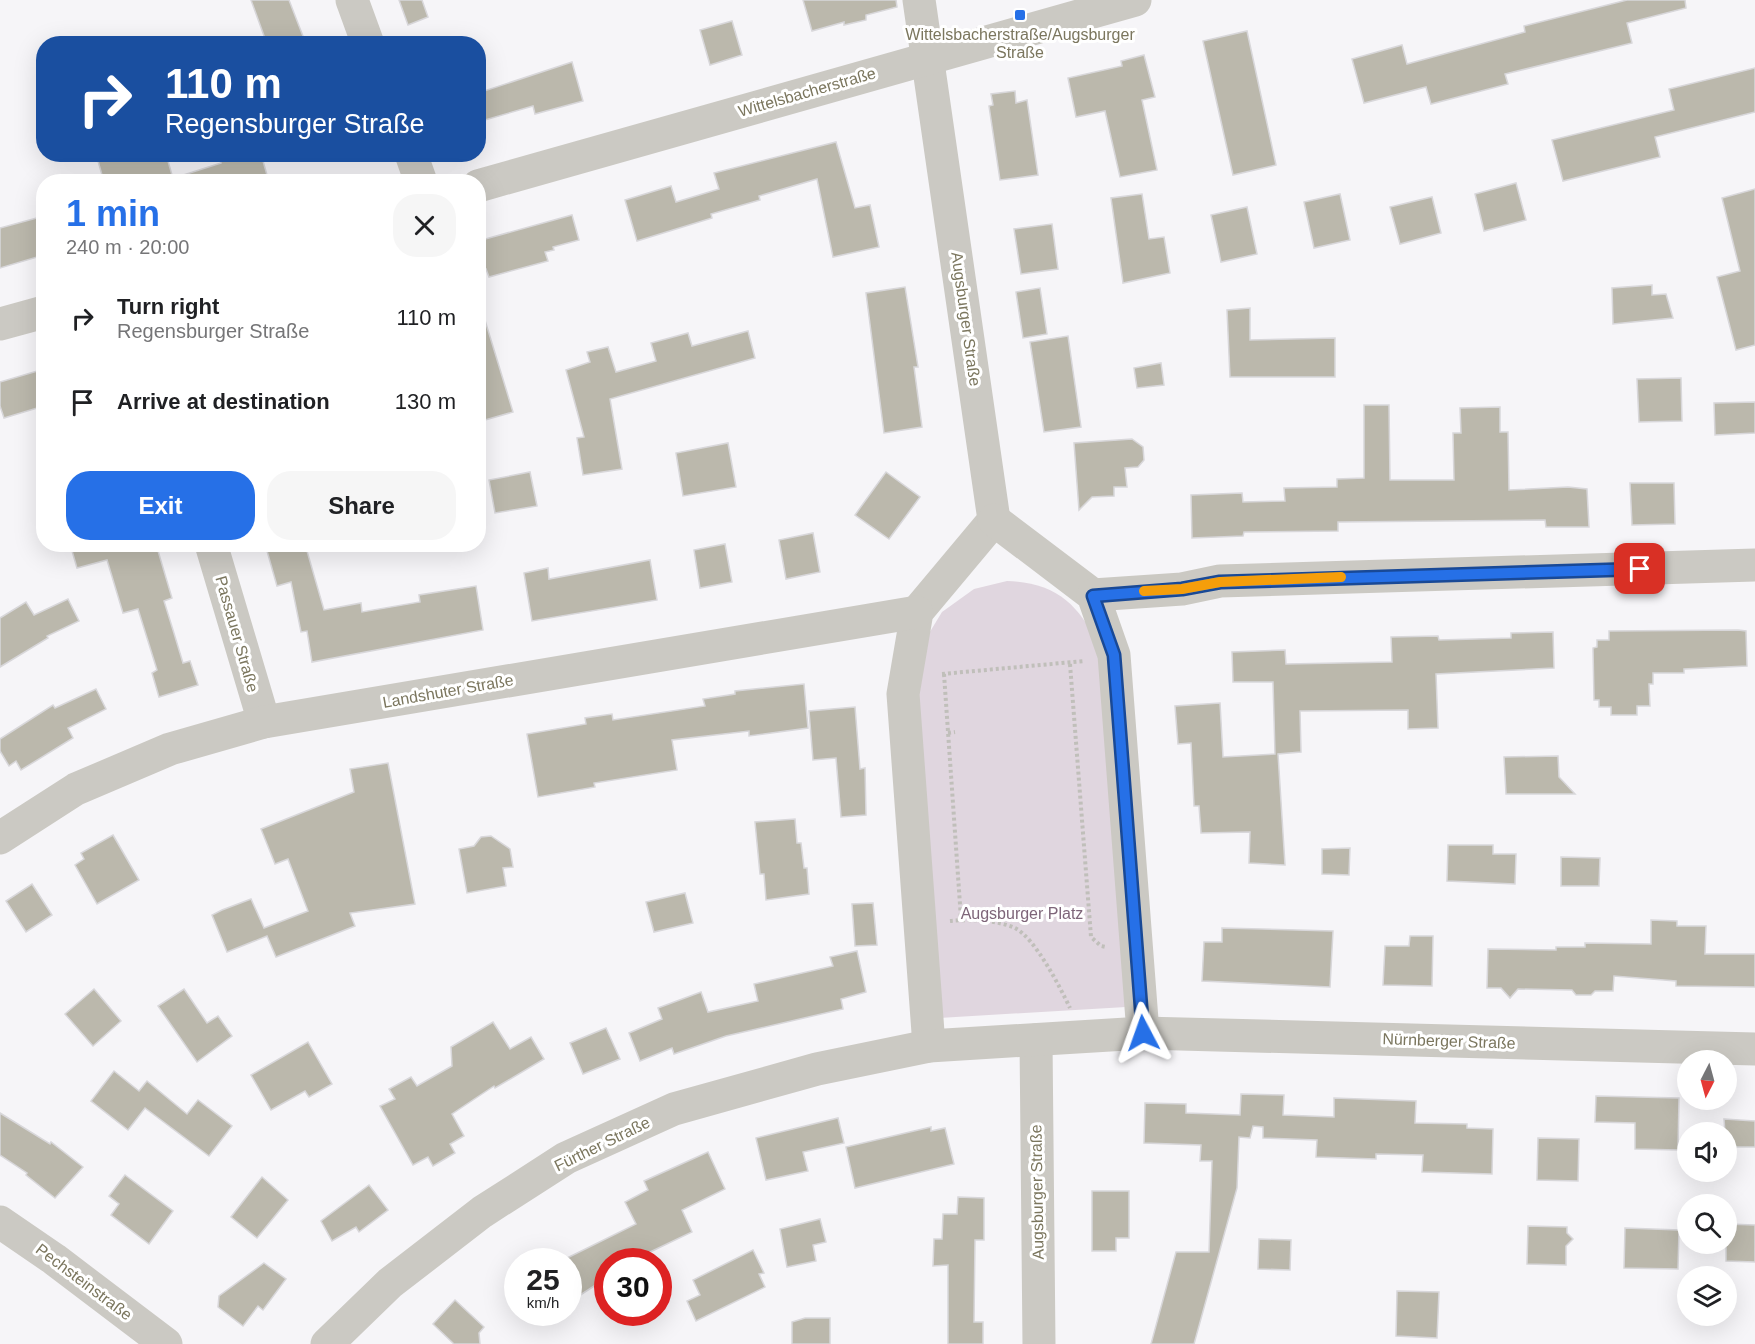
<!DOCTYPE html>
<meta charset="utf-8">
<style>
:root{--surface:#fff;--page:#f6f6f6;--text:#202124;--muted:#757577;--accent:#2670e7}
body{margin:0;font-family:Helvetica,sans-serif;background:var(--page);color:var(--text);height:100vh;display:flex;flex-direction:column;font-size:22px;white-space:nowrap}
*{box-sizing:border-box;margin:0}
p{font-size:20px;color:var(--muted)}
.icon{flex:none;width:33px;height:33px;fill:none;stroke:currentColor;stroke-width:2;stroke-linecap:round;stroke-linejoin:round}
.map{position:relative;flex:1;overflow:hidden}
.details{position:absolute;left:36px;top:174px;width:450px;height:378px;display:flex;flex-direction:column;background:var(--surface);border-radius:24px;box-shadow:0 6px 24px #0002}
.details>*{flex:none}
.banner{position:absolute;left:36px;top:36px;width:450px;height:126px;border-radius:24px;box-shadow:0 6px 24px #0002;background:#1a4fa0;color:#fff;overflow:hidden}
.needle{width:39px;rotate:186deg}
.tools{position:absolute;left:1677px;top:1050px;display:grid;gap:12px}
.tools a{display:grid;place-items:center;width:60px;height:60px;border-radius:50%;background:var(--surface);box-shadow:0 6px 24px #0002;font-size:30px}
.speed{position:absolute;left:504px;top:1248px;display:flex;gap:12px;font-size:30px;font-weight:700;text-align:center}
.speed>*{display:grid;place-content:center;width:78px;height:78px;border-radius:50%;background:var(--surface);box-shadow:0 6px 24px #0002;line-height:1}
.speed small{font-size:15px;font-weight:400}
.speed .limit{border:9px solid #d22;background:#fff;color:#111}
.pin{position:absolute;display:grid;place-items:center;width:51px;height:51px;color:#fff;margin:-26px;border-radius:12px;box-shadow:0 3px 9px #0006}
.me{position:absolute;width:66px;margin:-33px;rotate:356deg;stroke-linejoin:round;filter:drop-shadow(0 0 4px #0008)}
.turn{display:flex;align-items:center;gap:21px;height:126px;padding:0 30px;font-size:27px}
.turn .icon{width:78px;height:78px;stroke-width:2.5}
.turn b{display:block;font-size:42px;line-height:51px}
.round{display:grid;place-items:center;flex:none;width:63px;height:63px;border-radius:24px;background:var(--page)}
.head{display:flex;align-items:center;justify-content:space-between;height:102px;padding:0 30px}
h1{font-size:36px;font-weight:700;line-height:45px;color:var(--accent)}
.cta{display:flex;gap:12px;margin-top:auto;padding:12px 30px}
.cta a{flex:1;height:69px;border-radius:24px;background:var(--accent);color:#fff;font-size:24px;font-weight:700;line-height:69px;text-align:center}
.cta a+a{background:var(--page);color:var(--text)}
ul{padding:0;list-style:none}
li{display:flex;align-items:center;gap:18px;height:84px;padding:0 30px}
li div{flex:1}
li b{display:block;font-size:22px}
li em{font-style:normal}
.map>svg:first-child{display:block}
.green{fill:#e0d6df}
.building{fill:#bbb8ac;stroke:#d8d7da;stroke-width:1.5}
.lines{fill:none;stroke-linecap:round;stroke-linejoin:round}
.path{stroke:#c0bfba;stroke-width:4;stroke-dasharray:3 3;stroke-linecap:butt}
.minor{stroke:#cbc9c3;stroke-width:33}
.route-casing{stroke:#194996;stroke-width:15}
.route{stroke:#2670e7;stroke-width:10}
.slow{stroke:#f59e0b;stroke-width:10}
.poi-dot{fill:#2670e7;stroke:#fff;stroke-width:2}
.labels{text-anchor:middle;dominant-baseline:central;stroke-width:6;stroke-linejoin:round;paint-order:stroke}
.poi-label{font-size:16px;fill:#7b765e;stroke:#fff}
.street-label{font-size:16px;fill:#7b765e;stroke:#fff}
.park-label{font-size:16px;fill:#7e6579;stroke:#fff}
</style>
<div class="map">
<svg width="1755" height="1344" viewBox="0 0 1755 1344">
<rect width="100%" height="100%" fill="#f6f5f8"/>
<path class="green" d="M 1007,581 C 1055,583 1078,603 1098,645 L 1126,1007 L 939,1018 L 910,695 L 928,635 L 942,612 L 974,589 Z"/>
<g class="building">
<polygon points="251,0 289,0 306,44 267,44"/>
<polygon points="399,0 422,0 428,17 408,25"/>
<polygon points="803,0 896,0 897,7 866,15 866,20 844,25 844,22 812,31"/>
<polygon points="1627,0 1685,0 1686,8 1627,23 1632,43 1505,74 1508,84 1431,104 1426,87 1364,103 1352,59 1402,45 1407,64 1525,32 1524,26"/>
<polygon points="732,21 742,55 710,65 700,30"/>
<polygon points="1247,31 1276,165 1233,175 1203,41"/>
<polygon points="1144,55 1155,97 1142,100 1157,170 1120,177 1105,111 1076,117 1068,78 1122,66 1121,61"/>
<polygon points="572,62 583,101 535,114 533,106 478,122 478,93"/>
<polygon points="1755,68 1755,112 1655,137 1660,157 1563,181 1552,140 1674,110 1669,89"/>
<polygon points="1015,91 1016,103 1027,100 1038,175 1000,180 989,106 993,105 991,94"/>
<polygon points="836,142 855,208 870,205 879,247 833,257 817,179 759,196 760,200 711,214 712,218 637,241 625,200 671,186 676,202 719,189 714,173"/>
<polygon points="96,154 166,154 174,182 104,182"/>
<polygon points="218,154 261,154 269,182 178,182 177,177 221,163"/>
<polygon points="1516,183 1526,220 1484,231 1475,194"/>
<polygon points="1755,189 1755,345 1736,350 1717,277 1740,271 1722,198"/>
<polygon points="1142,194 1149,239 1164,237 1170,273 1123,283 1111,198"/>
<polygon points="1340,194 1350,240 1314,248 1304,202"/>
<polygon points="1432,197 1441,233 1400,244 1390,207"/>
<polygon points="1247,207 1257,254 1221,262 1211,215"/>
<polygon points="572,215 579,240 553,247 554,250 545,252 548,261 489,277 486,269 478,271 478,241"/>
<polygon points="44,216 44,255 0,268 0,228"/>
<polygon points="1052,224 1058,269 1021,274 1014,229"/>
<polygon points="1652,285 1652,295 1666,294 1673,318 1613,324 1612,288"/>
<polygon points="905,287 918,367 914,367 922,427 884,433 866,293"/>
<polygon points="1040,288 1047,334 1023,338 1016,292"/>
<polygon points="1250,308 1250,340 1335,338 1335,377 1230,377 1227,310"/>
<polygon points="484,317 513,412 478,422 478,318"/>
<polygon points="748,331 755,358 610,399 622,469 583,475 577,438 584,437 566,370 590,362 587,352 608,347 616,372 656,361 651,343 688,333 692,346"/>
<polygon points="1068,336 1081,427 1044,432 1030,342"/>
<polygon points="1161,363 1164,385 1137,388 1134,368"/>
<polygon points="44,369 44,406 4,418 0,406 0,382"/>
<polygon points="1681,378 1682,421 1639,422 1637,379"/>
<polygon points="1755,402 1755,433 1715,435 1714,403"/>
<polygon points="1364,405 1389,405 1390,480 1454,480 1453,433 1461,433 1460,408 1500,407 1500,432 1508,432 1509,490 1568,487 1587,489 1589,527 1546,527 1545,520 1338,522 1338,531 1244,532 1243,536 1192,538 1191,495 1242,493 1243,502 1285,501 1284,488 1337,487 1337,479 1364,478"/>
<polygon points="1132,439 1143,447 1144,460 1138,467 1125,468 1127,487 1114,487 1114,496 1092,497 1079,510 1074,443"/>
<polygon points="728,443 736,487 683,496 676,453"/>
<polygon points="530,472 537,506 495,513 489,480"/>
<polygon points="886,472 920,497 889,539 855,515"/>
<polygon points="1630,483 1674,483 1675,524 1632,525"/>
<polygon points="813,533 820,572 786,579 779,540"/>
<polygon points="70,544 156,544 172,598 164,601 173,630 183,663 190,661 198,685 159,697 152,673 157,670 138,609 123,613 107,560 77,568"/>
<polygon points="265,544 305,544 324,610 361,603 362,612 420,602 419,595 476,586 483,630 312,662 307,631 301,632 291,582 277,586"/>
<polygon points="725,544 732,582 700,588 694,550"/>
<polygon points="650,560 657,600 532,621 524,573 548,568 549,579"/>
<polygon points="68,599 79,621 47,636 48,638 0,667 0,618 26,602 34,615"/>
<polygon points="1738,630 1746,631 1747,666 1684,669 1684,673 1653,673 1653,684 1649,684 1650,706 1637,706 1637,715 1611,715 1611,707 1599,707 1599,700 1594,700 1593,648 1597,647 1597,640 1609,640 1609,631"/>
<polygon points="1553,632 1554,668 1436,674 1438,728 1408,729 1408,710 1300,711 1301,752 1278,754 1285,865 1249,863 1250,832 1201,833 1199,806 1194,806 1191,743 1178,744 1175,706 1220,703 1223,757 1275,754 1273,682 1233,682 1232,652 1285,650 1286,664 1392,662 1391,637 1438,636 1439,640 1511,638 1511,633"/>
<polygon points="804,684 808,728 749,736 749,731 672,740 677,770 594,783 595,787 538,797 527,734 586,724 585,718 612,714 613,720 705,706 703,699 735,694 735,691"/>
<polygon points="96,689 106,709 68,728 73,738 21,770 16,761 9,766 0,751 0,739 53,705 55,708"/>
<polygon points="855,707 860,769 865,768 866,815 841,817 836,758 813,760 809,711"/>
<polygon points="1558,756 1559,777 1575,794 1506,794 1504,757"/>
<polygon points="388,763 415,904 350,913 355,926 276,957 267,936 227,952 212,915 222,910 251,899 264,928 308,911 288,859 275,864 261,829 354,792 350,769"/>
<polygon points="795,819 797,843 801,843 804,868 807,868 809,894 766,900 764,874 760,874 755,822"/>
<polygon points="113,835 139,880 97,904 75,865 84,859 81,853"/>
<polygon points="491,836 510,849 513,867 503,868 506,886 467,893 459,849 474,846 481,837"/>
<polygon points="1448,845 1493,845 1493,854 1516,854 1515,884 1447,881"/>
<polygon points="1350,848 1349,875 1322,874 1322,849"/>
<polygon points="1561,857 1600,858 1599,886 1561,886"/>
<polygon points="32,884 52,915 26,932 6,901"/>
<polygon points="685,893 693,923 654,932 646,902"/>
<polygon points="873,903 877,945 855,946 852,904"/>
<polygon points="1651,920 1677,921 1677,926 1706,926 1705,954 1755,954 1755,987 1676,986 1676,981 1614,976 1613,991 1595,991 1591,995 1576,995 1572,990 1518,989 1510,998 1501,988 1487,988 1488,949 1556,950 1556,947 1585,947 1585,943 1651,944"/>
<polygon points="1222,928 1333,931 1330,987 1202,981 1204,942 1222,942"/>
<polygon points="1410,936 1433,936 1432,986 1383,985 1385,946 1409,946"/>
<polygon points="857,951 866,992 841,999 843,1009 726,1036 674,1054 672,1048 640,1061 629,1033 662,1019 658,1008 701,992 708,1012 758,1001 754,984 833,966 830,957"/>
<polygon points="94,989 121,1021 93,1046 65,1014"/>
<polygon points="184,989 207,1023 218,1016 232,1036 197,1062 158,1006"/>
<polygon points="493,1022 510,1049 531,1037 544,1059 495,1088 494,1086 452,1114 464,1136 450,1144 455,1153 433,1166 428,1157 413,1165 380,1106 395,1099 389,1089 411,1077 417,1086 452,1066 451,1047"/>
<polygon points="606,1028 620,1059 583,1074 570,1043"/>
<polygon points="308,1042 332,1084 309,1097 305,1091 271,1110 251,1075"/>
<polygon points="114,1071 139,1091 147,1081 187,1114 198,1100 232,1126 209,1156 145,1108 128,1130 91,1101"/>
<polygon points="1241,1094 1284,1095 1283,1115 1334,1117 1334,1098 1416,1101 1415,1123 1467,1124 1467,1128 1493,1129 1492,1174 1422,1172 1423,1155 1376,1154 1376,1159 1316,1157 1317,1140 1263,1138 1263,1127 1253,1126 1250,1138 1239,1137 1237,1188 1194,1344 1151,1344 1176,1252 1209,1252 1212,1161 1200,1161 1201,1145 1144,1143 1145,1103 1186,1104 1186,1113 1240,1115"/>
<polygon points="1596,1096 1679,1098 1678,1150 1635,1149 1635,1123 1595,1122"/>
<polygon points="0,1113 50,1144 51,1142 83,1167 55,1198 26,1175 27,1173 0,1155"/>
<polygon points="838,1118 844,1143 803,1152 808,1171 766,1180 756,1138"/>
<polygon points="1724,1119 1755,1121 1755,1147 1726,1147"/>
<polygon points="931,1127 931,1131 945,1128 954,1164 855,1188 846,1147"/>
<polygon points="1538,1138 1579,1139 1578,1181 1537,1180"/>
<polygon points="708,1152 725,1189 682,1210 692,1232 646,1254 649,1262 608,1262 608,1277 568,1303 568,1262 559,1262 636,1224 625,1202 648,1190 644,1181"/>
<polygon points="125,1175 173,1211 149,1244 111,1215 119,1204 109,1196"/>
<polygon points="262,1177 288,1200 257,1238 231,1217"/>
<polygon points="369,1185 388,1210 359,1232 356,1227 332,1241 321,1221"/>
<polygon points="1092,1191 1129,1191 1129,1238 1116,1238 1116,1251 1092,1251"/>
<polygon points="958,1197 984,1198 984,1240 975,1240 974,1322 983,1322 983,1344 948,1344 948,1265 933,1266 934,1239 942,1239 943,1214 957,1214"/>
<polygon points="820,1219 826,1242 813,1245 816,1261 787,1267 780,1229"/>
<polygon points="1726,1224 1755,1225 1755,1262 1726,1261"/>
<polygon points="1528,1226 1567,1227 1567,1233 1573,1239 1566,1246 1566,1265 1527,1264"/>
<polygon points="1625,1228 1679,1230 1678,1269 1624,1268"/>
<polygon points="1259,1239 1291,1240 1290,1270 1258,1269"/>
<polygon points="753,1250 764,1273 759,1274 765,1287 696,1321 687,1301 700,1295 693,1280"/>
<polygon points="264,1263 286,1279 263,1310 258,1306 243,1326 218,1307 219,1296"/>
<polygon points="1397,1291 1439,1292 1437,1338 1396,1336"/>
<polygon points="455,1300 484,1327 479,1333 480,1344 454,1344 433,1324"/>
<polygon points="805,1318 830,1318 830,1344 792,1344 792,1322"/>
</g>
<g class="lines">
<g class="path">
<polyline points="1070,664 1091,937 1101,946 1106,947"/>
<polyline points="942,674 1084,661"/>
<polyline points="944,674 961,919"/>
<polyline points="948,733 955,732"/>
<path d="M 950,921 C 969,919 997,920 1015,928 C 1035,938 1060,987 1070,1008"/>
</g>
<g class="minor">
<polyline points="352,0 368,44"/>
<polyline points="919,0 994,520 917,612 903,694 929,1046"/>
<polyline points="411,154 421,182"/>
<polyline points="478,186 1135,0"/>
<polyline points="0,324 44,312"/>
<polyline points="994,520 1093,595 1114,655 1143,1033"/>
<polyline points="211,544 264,722"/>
<polyline points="1093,595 1182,589 1220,581 1755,565"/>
<polyline points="0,838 76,789 170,749 264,722 917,612"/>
<polyline points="1036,1040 1039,1344"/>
<polyline points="0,1222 54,1259 166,1344"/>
<polyline points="327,1344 390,1283 482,1212 566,1158 674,1109 817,1069 929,1046 1143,1033 1755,1049"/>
</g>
</g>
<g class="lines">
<g class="route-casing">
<polyline id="route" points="1143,1033 1114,655 1093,596 1182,589 1220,582 1640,569"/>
</g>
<use href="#route" class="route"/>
<polyline class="slow" points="1144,591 1182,589 1220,582 1341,577"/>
</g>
<rect class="poi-dot" x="1014" y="9" width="12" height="12" rx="3"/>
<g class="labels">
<g class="poi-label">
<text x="1020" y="34">Wittelsbacherstraße/Augsburger<tspan x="1020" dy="18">Straße</tspan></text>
</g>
<g class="street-label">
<text transform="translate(807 92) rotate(-16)">Wittelsbacherstraße</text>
<text transform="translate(966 319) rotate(82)">Augsburger Straße</text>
<text transform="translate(237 634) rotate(74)">Passauer Straße</text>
<text transform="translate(448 691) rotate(-10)">Landshuter Straße</text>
<text transform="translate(1449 1041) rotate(2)">Nürnberger Straße</text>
<text transform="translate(602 1144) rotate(-26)">Fürther Straße</text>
<text transform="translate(1037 1192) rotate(-91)">Augsburger Straße</text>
<text transform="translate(84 1282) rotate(37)">Pechsteinstraße</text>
</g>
<g class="park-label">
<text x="1022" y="913">Augsburger Platz</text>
</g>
</g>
</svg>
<div class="tools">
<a><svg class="needle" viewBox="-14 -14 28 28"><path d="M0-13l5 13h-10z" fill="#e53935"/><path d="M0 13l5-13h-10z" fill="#757577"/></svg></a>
<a><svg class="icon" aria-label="sound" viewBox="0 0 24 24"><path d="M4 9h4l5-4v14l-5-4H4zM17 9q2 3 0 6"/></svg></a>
<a><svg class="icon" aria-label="search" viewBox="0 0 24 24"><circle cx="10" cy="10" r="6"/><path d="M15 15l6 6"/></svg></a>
<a><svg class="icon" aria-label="layers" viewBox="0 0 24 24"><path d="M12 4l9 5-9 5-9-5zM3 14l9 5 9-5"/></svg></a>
</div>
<div class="speed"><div>25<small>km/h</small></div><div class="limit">30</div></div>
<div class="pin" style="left:1640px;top:569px;background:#d93025"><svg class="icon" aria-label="arrive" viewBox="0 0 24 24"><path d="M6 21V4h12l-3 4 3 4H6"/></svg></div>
<svg class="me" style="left:1143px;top:1033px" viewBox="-20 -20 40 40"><path d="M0-17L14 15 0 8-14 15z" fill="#2670e7" stroke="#fff" stroke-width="4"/></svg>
<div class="banner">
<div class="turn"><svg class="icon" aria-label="right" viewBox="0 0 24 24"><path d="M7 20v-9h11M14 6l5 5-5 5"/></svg><div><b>110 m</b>Regensburger Straße</div></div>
</div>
<section class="details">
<div class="head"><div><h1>1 min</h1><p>240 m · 20:00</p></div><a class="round"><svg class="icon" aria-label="close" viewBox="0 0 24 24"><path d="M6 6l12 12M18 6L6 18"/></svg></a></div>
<ul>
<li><svg class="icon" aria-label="right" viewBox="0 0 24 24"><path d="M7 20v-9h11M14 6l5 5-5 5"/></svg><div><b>Turn right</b><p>Regensburger Straße</p></div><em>110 m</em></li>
<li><svg class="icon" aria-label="arrive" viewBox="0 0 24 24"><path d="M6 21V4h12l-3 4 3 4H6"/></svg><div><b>Arrive at destination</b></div><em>130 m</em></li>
</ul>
<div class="cta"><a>Exit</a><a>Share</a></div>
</section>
</div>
